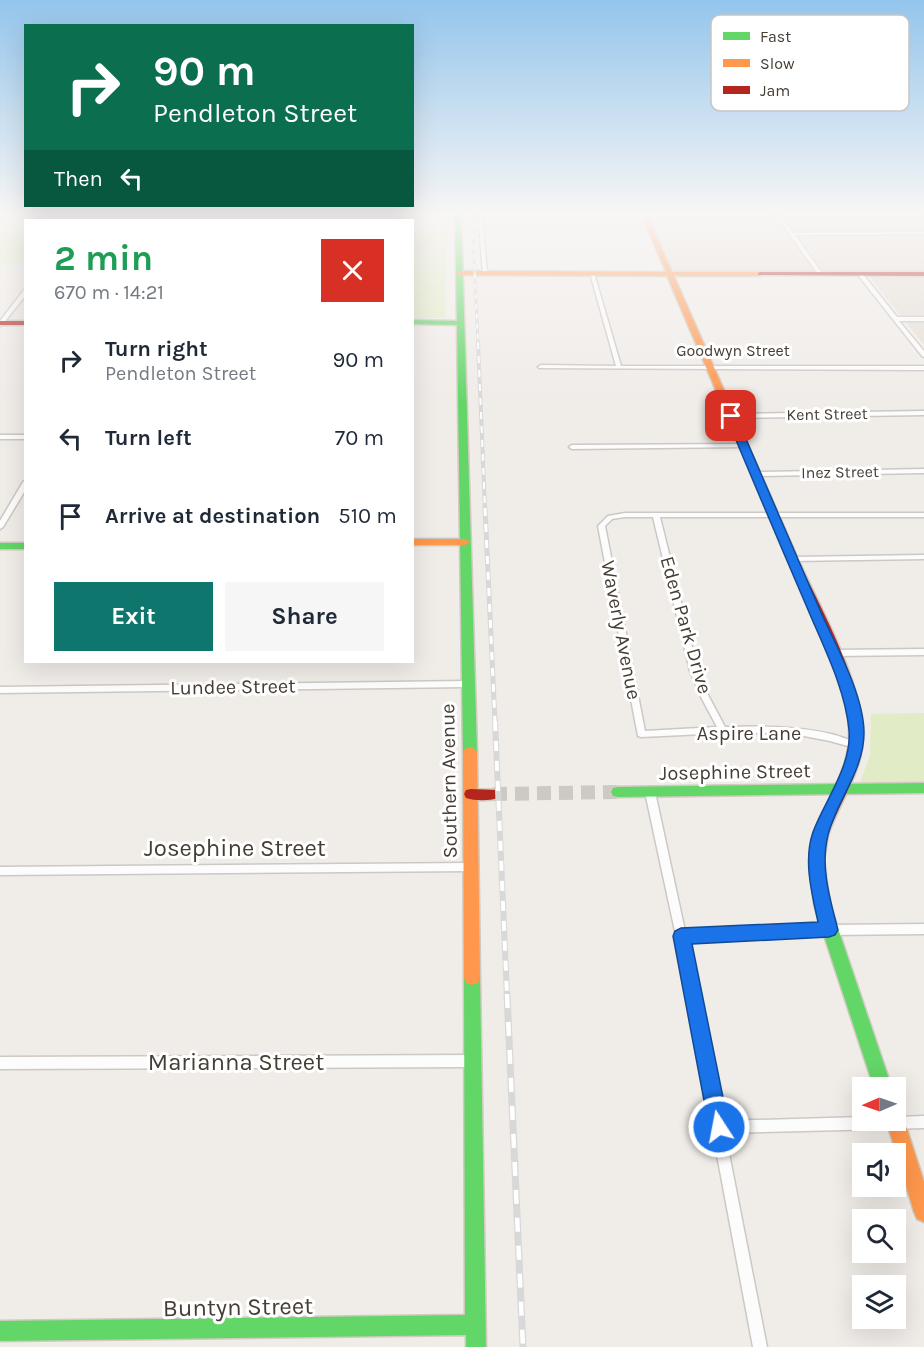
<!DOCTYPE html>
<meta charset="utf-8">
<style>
:root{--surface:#fff;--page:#f6f6f7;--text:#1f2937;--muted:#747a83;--accent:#0f766e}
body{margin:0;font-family:Karla,sans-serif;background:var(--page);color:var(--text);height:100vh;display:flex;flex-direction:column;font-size:22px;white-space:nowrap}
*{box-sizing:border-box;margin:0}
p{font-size:20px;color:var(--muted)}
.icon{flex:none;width:33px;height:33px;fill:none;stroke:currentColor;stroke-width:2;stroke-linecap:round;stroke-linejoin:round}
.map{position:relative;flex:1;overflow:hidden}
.details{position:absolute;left:24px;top:219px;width:390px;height:444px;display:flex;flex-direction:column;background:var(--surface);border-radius:0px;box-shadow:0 6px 24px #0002}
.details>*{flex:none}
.guide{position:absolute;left:24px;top:24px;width:390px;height:183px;border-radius:0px;box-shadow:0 6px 24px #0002;background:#0b6e4f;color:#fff;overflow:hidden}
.needle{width:39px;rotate:268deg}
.controls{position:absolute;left:852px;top:1077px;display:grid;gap:12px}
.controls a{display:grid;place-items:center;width:54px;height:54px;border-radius:0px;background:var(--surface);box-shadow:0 6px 24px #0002;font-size:30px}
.pin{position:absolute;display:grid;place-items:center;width:51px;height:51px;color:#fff;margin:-26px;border-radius:12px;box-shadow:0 3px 9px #0006}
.me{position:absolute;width:66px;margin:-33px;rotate:349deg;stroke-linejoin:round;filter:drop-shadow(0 0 4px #0008)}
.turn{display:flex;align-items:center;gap:21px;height:126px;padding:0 30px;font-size:27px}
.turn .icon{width:78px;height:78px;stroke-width:2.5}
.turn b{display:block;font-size:42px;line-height:51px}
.then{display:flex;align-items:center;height:57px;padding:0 30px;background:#0003;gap:12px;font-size:22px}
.round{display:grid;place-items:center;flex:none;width:63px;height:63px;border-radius:0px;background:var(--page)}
.summary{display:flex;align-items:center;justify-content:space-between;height:102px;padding:0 30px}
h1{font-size:36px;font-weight:700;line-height:45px;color:#1e9e55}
.button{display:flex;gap:12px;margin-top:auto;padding:12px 30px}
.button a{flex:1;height:69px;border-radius:0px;background:var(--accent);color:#fff;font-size:24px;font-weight:700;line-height:69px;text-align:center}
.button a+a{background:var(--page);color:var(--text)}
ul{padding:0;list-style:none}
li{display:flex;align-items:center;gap:18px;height:78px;padding:0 30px}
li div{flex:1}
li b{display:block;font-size:22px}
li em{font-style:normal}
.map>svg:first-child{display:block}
.residential{fill:#e5ded5}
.green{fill:#e1ebc6}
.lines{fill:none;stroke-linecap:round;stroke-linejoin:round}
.secondary-tunnel{stroke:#cec9c4;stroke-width:14;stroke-dasharray:14 8;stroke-linecap:butt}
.street-casing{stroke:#ccc8c4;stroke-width:3}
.fast-casing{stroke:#d1cac0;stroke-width:3}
.slow-casing{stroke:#d1cac0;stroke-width:3}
.jam-casing{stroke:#d1cac0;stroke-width:3}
.street{fill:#fdfcfc;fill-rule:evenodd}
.fast{fill:#63d668;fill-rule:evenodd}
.slow{fill:#ff974d;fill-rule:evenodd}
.jam{fill:#b3261e;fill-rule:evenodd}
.rail-far4-casing{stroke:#d9d8d8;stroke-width:3}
.rail-far3-casing{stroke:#d9d8d8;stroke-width:4}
.rail-far2-casing{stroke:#d9d8d8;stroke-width:5}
.rail-far1-casing{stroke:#d9d8d8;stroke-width:6}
.rail-casing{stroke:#d9d8d8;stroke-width:7}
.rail-far4{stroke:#fff;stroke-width:1.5;stroke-dasharray:5;stroke-linecap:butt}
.rail-far3{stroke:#fff;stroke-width:2;stroke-dasharray:7;stroke-linecap:butt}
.rail-far2{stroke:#fff;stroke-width:3;stroke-dasharray:8;stroke-linecap:butt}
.rail-far1{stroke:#fff;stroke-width:4;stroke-dasharray:10;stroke-linecap:butt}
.rail{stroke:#fff;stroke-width:4.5;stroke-dasharray:14;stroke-linecap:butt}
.route{fill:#1a73e8;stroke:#114b97;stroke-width:1.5}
.labels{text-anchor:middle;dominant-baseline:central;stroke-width:6;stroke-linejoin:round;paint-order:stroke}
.far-street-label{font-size:16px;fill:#463d34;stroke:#fff}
.street-label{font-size:20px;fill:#463d34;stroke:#fff}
.near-street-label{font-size:24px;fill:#463d34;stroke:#fff}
.key{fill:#fff;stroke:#c8c5c2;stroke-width:1.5}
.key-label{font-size:16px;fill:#463d34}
</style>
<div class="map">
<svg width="924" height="1347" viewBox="0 0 924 1347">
<rect width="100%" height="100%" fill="#f0ece8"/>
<g class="residential">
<polygon points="649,214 924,214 924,271 672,271"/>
<polygon points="869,276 924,276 924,345"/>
</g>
<g class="green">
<polygon points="0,214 373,214 382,215 382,220 26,220 25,264 0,263"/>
<polygon points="413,230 447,232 445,318 413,318"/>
<polygon points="924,713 924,782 860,782 870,756 871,714"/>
</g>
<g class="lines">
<polyline class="secondary-tunnel" points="493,794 618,792"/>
<g class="street-casing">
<g id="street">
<polygon points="478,214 482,214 487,273 485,274 483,273"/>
<polygon points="775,214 779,214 793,233 924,232 924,234 795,235 822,273 820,274 818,274"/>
<polygon points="592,272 594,273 621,366 924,366 924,370 539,368 538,367 541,365 616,366 590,273"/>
<polygon points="858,273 862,273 897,317 924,317 924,321 899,321 924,351 924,357 922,356 858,275"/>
<polygon points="24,290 26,290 26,295 2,325 0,326 0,321"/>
<polygon points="924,411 924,415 731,418 728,416 731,414"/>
<rect x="0" y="435" width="26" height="4"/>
<polygon points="743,444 745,445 745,447 572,449 569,447 572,445"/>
<polygon points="924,469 924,473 756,476 753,474 756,472"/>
<polygon points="26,480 26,489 3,527 0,529 0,521 23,482"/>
<path d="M 625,513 L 924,513 L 924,517 L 660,517 L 698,671 L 709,697 L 725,727 C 760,726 796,726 831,734 C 840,736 849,740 858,743 L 859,745 L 858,747 L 855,748 L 830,741 L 804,736 L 777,733 L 726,733 L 641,737 L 638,736 L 598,526 L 608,516 ZM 625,517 L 653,517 L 690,671 L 701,697 L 717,727 L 645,731 L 605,526 L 612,519 Z"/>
<polygon points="924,555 924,559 792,561 788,559 792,557"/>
<polygon points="924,649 924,655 833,656 829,653 833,650"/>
<polygon points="467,681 471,684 467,687 0,693 0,687"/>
<polygon points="650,788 653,789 655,792 685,931 829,925 924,924 924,934 829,935 687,941 723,1121 862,1117 862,1120 896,1120 896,1117 924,1116 924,1128 725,1133 767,1347 753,1347 676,936 645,792 647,789"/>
<polygon points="470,863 474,864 475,867 474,870 470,871 0,875 0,867"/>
<polygon points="472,1055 476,1057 478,1061 476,1065 472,1067 0,1069 0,1057"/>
</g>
</g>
<g class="fast-casing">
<g id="fast">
<polygon points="455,214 461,214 477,752 475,755 465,755 463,752 457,325 412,324 412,320 457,321"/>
<rect x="0" y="543" width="26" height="6"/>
<polygon points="924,783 924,793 618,797 613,796 611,792 613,788 618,787"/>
<polygon points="821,829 826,831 828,835 824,861 830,905 892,1088 874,1088 814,905 810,861 816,831"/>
<polygon points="472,971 478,973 480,978 486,1347 466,1347 466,1335 0,1341 0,1321 465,1315 464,978 466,973"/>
</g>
</g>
<g class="slow-casing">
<g id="slow">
<polygon points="641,214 647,214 672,272 760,272 763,274 760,276 674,276 801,566 800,568 792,568 791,566 667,276 459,275 456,273 459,271 666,272"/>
<polygon points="412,539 465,539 470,542 465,545 412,545"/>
<polygon points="470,747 475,749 477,752 480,978 478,983 472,985 466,983 464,978 463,752 465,749"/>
<polygon points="896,1111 901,1114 904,1120 924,1182 924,1222 917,1219 914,1212 886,1120 896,1120"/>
</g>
</g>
<g class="jam-casing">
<g id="jam">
<polygon points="760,272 924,272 924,276 758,275 758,273"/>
<rect x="0" y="321" width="26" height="4"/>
<path d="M 796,563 L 801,566 C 824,615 869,694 862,749 C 857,779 838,806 828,835 L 826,839 L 821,841 L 816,839 L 814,835 C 824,807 843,779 848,749 C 857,695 812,615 791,566 Z"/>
<path d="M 471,789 L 498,790 L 500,794 L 498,798 C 489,801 475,801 466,798 L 464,794 L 466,790 Z"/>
</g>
</g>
<use href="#street" class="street"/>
<use href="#fast" class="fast"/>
<use href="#slow" class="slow"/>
<use href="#jam" class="jam"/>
<g class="rail-far4-casing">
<polyline id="rail-far4" points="472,214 478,344"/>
</g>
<g class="rail-far3-casing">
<polyline id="rail-far3" points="478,342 485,509"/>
</g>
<g class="rail-far2-casing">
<polyline id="rail-far2" points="485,508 495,722"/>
</g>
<g class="rail-far1-casing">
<polyline id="rail-far1" points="495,721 507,996"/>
</g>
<g class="rail-casing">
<polyline id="rail" points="507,994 523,1347"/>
</g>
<use href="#rail-far4" class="rail-far4"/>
<use href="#rail-far3" class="rail-far3"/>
<use href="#rail-far2" class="rail-far2"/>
<use href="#rail-far1" class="rail-far1"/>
<use href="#rail" class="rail"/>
</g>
<linearGradient id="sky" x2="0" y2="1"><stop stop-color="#93c5ec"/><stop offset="0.53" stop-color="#f8f6f5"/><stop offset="1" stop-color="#f8f6f5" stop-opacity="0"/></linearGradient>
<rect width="924" height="403" fill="url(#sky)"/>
<path class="route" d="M 727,414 L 736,416 C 765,483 794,550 823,617 C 838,649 864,697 864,733 C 864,770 837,800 828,835 C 820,867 830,899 838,930 L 835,935 L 829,937 L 692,944 L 729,1127 L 726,1134 L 719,1137 L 712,1134 L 709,1127 L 673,936 L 675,931 L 681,928 L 818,922 C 812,894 803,861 813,832 C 825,800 852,766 849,730 C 845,687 822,644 806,605 C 779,542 752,479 726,416 Z"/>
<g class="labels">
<g class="far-street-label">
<text x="733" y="350">Goodwyn Street</text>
<text transform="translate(827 414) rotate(-1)">Kent Street</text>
<text transform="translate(840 472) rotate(-1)">Inez Street</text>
</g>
<g class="street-label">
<text transform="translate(686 625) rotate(74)">Eden Park Drive</text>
<text transform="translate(621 630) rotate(79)">Waverly Avenue</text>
<text transform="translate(233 687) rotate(-1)">Lundee Street</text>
<text x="749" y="733">Aspire Lane</text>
<text transform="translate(735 772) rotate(-1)">Josephine Street</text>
<text transform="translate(449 781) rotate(-91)">Southern Avenue</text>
</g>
<g class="near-street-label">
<text x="235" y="848">Josephine Street</text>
<text x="236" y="1062">Marianna Street</text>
<text transform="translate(238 1307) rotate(-1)">Buntyn Street</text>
</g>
</g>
<rect x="711" y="15" width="198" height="96" rx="9" class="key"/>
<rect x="723" y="32" width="27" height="8" fill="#63d668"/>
<rect x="723" y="59" width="27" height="8" fill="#ff974d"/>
<rect x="723" y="86" width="27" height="8" fill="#b3261e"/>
<g class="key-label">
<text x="760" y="42">Fast</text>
<text x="760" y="69">Slow</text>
<text x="760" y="96">Jam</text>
</g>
</svg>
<div class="controls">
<a><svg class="needle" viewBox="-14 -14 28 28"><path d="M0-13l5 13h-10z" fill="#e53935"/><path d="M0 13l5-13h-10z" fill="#747a83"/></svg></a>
<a><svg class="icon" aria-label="sound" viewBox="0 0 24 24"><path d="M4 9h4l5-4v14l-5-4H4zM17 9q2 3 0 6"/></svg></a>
<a><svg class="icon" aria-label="search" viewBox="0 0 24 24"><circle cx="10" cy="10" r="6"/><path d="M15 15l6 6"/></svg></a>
<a><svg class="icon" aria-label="layers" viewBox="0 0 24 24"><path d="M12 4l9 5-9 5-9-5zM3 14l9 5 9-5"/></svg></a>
</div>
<div class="pin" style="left:731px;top:416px;background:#d93025"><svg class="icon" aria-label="arrive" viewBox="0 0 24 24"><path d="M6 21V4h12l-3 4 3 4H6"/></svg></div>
<svg class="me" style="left:719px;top:1127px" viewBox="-20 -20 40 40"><circle r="17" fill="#1a73e8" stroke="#fff" stroke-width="3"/><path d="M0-11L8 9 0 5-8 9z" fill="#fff"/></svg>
<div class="guide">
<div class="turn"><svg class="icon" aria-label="right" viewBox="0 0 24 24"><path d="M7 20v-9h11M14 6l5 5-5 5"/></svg><div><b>90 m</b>Pendleton Street</div></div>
<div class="then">Then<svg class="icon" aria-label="left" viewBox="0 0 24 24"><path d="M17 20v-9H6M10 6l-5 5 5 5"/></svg></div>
</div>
<section class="details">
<div class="summary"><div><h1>2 min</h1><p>670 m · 14:21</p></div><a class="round" style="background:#d93025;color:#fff"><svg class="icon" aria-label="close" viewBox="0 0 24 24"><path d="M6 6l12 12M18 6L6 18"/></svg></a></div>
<ul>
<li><svg class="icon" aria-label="right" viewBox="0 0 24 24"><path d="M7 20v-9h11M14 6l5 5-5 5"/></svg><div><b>Turn right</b><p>Pendleton Street</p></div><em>90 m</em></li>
<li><svg class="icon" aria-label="left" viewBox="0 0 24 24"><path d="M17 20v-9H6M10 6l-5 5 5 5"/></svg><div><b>Turn left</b></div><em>70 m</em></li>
<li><svg class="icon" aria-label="arrive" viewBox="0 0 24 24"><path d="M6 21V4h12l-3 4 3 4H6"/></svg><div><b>Arrive at destination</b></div><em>510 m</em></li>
</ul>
<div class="button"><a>Exit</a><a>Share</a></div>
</section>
</div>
